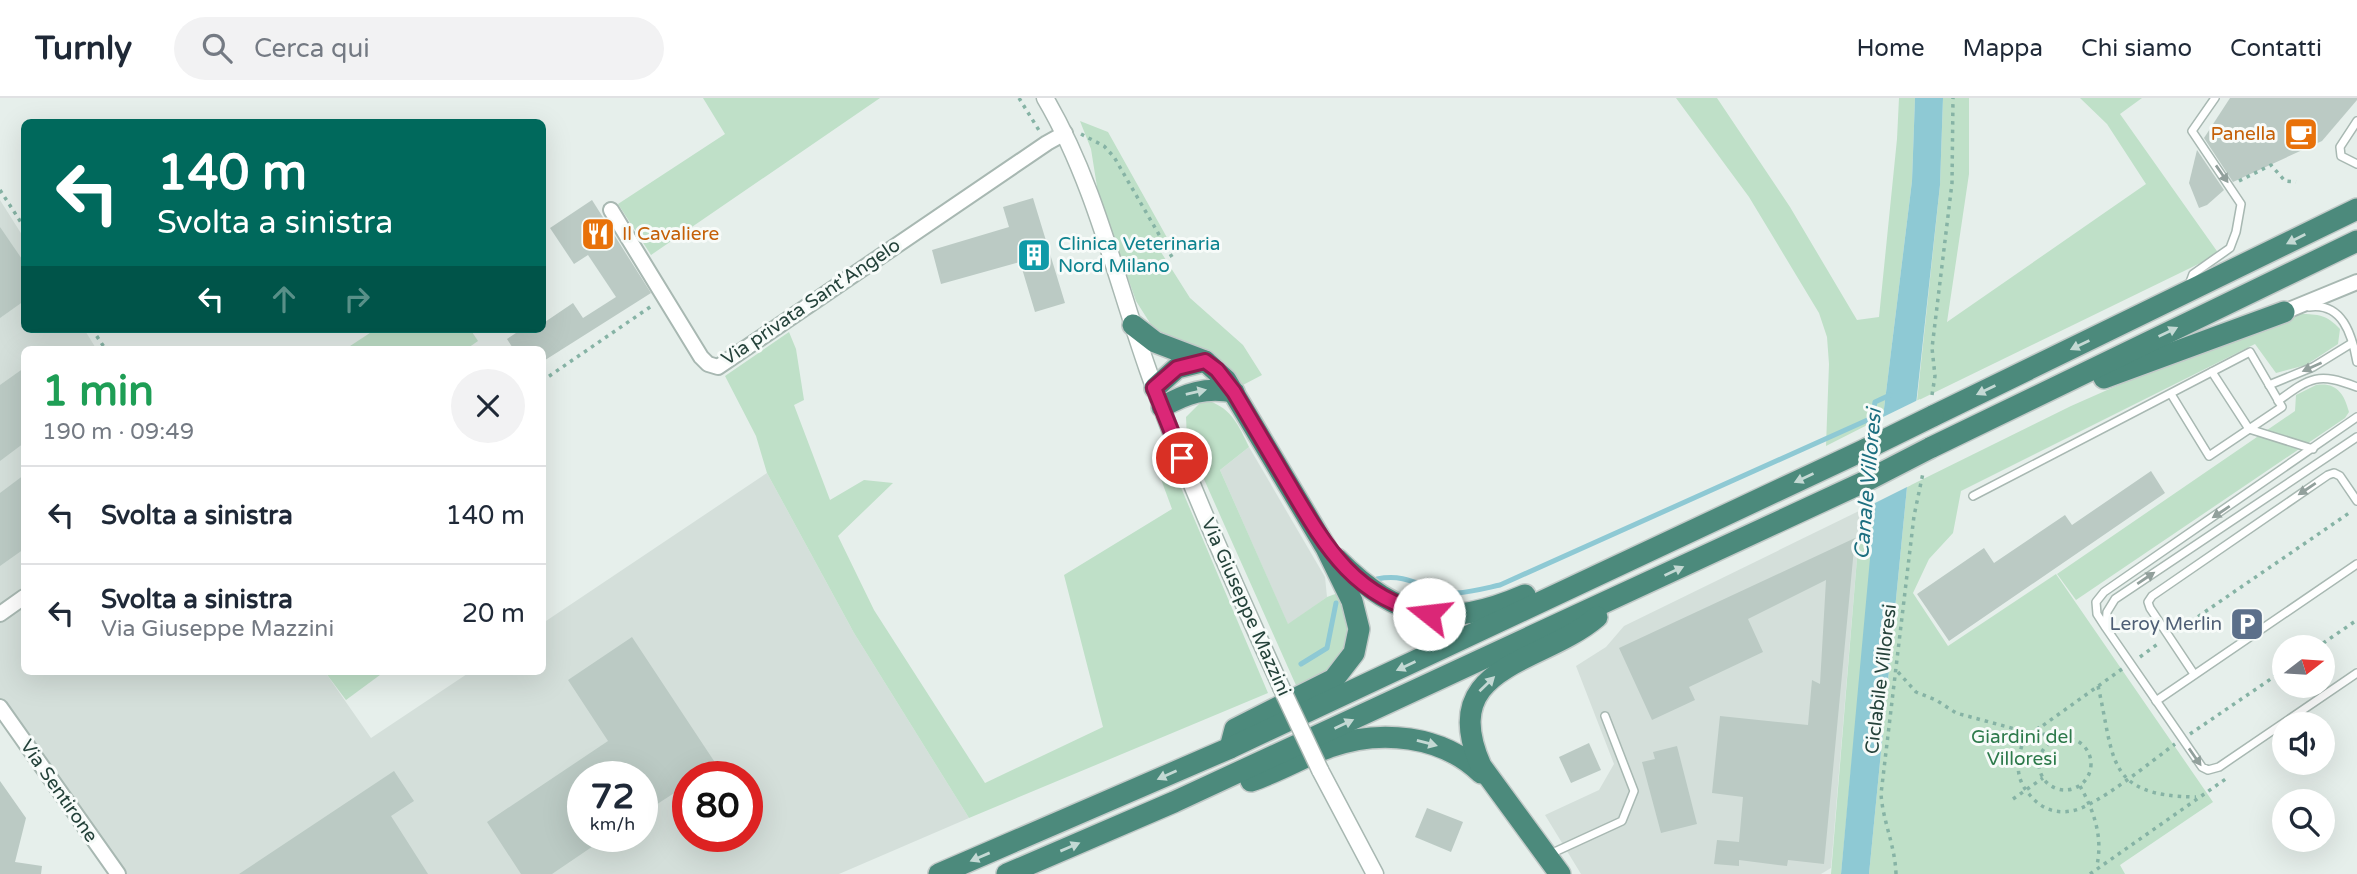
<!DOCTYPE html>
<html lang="it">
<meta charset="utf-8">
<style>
:root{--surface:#fff;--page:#f2f2f3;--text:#1f2937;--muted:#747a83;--line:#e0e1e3}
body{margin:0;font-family:"Varela Round",sans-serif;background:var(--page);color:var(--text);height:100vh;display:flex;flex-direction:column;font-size:26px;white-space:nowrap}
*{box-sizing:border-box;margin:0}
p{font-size:23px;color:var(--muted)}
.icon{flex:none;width:38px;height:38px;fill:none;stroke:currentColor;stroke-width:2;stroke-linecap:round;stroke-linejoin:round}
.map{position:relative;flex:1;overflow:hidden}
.details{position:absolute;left:21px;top:248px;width:525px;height:329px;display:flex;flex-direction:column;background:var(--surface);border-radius:10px;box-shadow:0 7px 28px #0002}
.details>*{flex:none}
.hud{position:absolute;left:21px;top:21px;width:525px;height:214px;border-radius:10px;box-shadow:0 7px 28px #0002;background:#00695c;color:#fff;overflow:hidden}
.needle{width:46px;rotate:73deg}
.tools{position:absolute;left:2272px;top:537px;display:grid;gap:14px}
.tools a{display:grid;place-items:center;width:63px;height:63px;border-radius:50%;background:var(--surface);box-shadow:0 7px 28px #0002;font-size:35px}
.speed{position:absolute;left:567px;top:663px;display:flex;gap:14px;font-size:35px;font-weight:700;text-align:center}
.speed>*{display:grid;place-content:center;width:91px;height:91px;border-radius:50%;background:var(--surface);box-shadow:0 7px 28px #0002;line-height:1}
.speed small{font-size:18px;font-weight:400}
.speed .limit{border:10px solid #d22;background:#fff;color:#111}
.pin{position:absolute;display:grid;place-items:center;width:60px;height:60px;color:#fff;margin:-30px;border:4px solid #fff;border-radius:50%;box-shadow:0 2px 7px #0007}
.me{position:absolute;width:77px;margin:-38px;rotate:286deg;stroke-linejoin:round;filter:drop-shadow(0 0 5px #0008)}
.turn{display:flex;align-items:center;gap:24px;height:147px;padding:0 21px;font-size:32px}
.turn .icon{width:91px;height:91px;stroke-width:2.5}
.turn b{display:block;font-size:49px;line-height:60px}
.lanes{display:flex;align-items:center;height:66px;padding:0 21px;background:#0003;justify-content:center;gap:35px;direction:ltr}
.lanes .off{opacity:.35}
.round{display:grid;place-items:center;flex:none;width:74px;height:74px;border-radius:37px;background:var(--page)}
.head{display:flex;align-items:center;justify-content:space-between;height:119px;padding:0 21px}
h1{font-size:42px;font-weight:700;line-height:52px;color:#1e9e55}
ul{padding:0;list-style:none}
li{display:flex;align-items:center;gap:21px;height:98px;padding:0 21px;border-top:2px solid var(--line)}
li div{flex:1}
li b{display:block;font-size:26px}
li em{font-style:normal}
header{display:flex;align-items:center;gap:42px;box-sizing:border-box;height:98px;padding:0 35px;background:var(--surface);border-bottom:2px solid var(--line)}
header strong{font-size:33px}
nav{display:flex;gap:38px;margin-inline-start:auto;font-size:24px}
.search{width:490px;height:63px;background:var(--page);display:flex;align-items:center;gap:18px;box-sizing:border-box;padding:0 24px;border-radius:38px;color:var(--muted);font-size:26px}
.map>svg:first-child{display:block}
.built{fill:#d4dfda;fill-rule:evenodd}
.green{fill:#bfe0c8}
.water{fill:#8ec9d4}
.pier{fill:#e6efeb}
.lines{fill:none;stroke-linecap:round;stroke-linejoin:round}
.stream{stroke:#8ec9d4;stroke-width:5}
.building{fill:#bbcac4}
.service-casing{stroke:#a8b8b2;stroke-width:10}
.minor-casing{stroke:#a8b8b2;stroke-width:18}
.tertiary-casing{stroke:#a8b8b2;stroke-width:19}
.trunk-casing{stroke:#c2cac8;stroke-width:24}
.path{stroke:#86b3a5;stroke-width:3.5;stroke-dasharray:3.5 5;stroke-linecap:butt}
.service{stroke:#fff;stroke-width:7}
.minor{stroke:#fff;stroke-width:14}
.tertiary{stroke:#fff;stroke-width:16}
.trunk{stroke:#4c8a7c;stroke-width:21}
.tertiary-bridge-casing{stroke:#a8b8b2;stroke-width:19;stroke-linecap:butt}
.trunk-bridge-casing{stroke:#c2cac8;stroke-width:24;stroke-linecap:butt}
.tertiary-bridge{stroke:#fff;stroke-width:16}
.trunk-bridge{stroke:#4c8a7c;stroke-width:21}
.oneway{fill:#92a09c}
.oneway2{fill:#c4d9d4}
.route-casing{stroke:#8e194d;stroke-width:18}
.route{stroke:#db2777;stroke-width:12}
.labels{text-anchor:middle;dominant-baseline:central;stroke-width:6;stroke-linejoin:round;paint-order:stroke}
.food-label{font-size:19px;fill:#c56008;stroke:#f7fbf9;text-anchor:end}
.culture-label{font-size:19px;fill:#0d838f;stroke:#f7fbf9;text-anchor:start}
.street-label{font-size:19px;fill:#24423a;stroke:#f7fbf9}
.service-label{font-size:19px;fill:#4e5e75;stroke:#f7fbf9;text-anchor:end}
.park-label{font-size:19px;fill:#2d7a4b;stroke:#f7fbf9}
.water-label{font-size:21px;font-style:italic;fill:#1c6f80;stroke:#f7fbf9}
</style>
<header>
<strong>Turnly</strong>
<div class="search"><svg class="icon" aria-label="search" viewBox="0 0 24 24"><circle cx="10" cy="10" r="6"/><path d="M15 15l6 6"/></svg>Cerca qui</div>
<nav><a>Home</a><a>Mappa</a><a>Chi siamo</a><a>Contatti</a></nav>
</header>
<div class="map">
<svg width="2357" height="776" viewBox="0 0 2357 776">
<rect width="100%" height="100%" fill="#e6efeb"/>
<g class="built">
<path d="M 0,102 L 24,140 L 24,231 L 84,231 L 97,252 L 24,252 L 24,574 L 325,574 L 371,640 L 470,574 L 542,574 L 543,525 L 767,375 L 854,535 L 969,720 L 839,776 L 122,776 L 0,605 ZM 583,679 L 642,679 L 642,738 L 583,738 ZM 688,679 L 747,679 L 747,738 L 688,738 Z"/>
<polygon points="1249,349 1325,479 1327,499 1288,527 1220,372"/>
<polygon points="1861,412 1831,770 1821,776 1581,776 1545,717 1599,692 1614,666 1576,568 1606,549 1624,528"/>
</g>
<g class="green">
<polygon points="703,0 880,0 651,157 618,106 725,36"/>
<polygon points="1676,0 1717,0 1790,109 1857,222 1879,219 1897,41 1899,0 1915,0 1912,83 1883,319 1826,348 1829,266 1827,239 1819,215 1749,99"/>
<polygon points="1943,0 1969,0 1969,76 1947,224 2146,86 2107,26 2080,0 2142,0 2120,16 2219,156 1917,303 1940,87"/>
<polygon points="1080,23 1108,34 1170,145 1159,151 1190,200 1243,247 1262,277 1241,288 1155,233 1136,203 1098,95 1091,51"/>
<path d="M 2300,216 C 2318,216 2327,217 2340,231 L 2338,246 L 2306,267 L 2276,275 L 2255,246 L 1961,393 L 1953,435 L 1929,461 L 1913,495 L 1948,548 L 2056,476 L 2213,704 L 2120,767 L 2125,776 L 1869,776 L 1907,389 L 2071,308 L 2209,247 Z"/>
<polygon points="376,231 470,231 478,243 465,252 344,252"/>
<polygon points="789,234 796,251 804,302 794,307 830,402 864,382 893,385 838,438 874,512 985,685 1103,629 1064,477 1172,411 1158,373 1171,366 1268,595 969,720 854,535 767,375 756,338 725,278"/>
<path d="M 2316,287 C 2336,284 2344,295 2349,314 L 2345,320 L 2076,502 L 2057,476 L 2295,313 L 2296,297 Z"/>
<path d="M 1209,303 C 1232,311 1239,328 1249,349 L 1220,372 L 1288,526 L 1327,499 L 1338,495 C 1349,518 1355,548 1336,569 C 1327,579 1311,586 1299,594 L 1203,379 L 1187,341 L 1186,319 L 1200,305 Z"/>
<polygon points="1877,404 1841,776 1831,776 1861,412"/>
<polygon points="325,574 384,574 346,602"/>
</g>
<polygon class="water" points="1915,0 1943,0 1940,87 1907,389 1869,776 1841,776 1883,319 1912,83"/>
<polygon class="pier" points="1920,301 1911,387 1873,406 1879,321"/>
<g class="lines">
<g class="stream">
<path d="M 1377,481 C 1412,474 1426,495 1457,495 C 1471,494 1486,490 1500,487 L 1872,320 L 1875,304 L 1890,297"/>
<polyline points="1301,566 1327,550 1336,505"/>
</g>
</g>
<g class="building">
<polygon points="2230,0 2357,0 2357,2 2322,43 2233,84 2204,40"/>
<polygon points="2197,52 2224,92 2207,107 2199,110 2189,85"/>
<polygon points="1033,100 1065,205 1035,214 1020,164 941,186 932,152 1009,129 1003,109"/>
<polygon points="592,102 651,195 542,264 542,252 514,252 507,241 522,231 542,231 542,226 573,205 583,220 616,199 588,157 574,166 550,130"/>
<polygon points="0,129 24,164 24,203 0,220"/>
<polygon points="24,270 24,345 0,363 0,287"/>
<polygon points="2151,373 2165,395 1949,543 1917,496 1984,450 1994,465 2065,417 2072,427"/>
<polygon points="24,377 24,451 0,468 0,395"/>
<polygon points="1855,440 1824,766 1788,762 1787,768 1739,762 1739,768 1714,766 1717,742 1739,744 1743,699 1712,695 1720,618 1808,627 1812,582 1820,586 1826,482 1748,521 1763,554 1689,589 1695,602 1652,622 1619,550"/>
<polygon points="632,539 716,666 698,679 688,679 688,686 642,716 642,679 583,679 583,738 608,738 552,776 521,776 487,724 608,643 568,582"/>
<polygon points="1589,645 1601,672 1571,685 1559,659"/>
<polygon points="1677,648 1697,726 1661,735 1642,664 1655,661 1653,654"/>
<polygon points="394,673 414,703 391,718 428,776 239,776"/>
<polygon points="0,683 26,720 15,764 42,768 41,776 0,776"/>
<polygon points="1427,710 1463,724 1451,754 1415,739"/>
</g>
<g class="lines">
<g class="service-casing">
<g id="service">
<polyline points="2357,23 2340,49 2341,58 2357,66"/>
<polyline points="2189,187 2193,176 2230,150 2236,134 2241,106 2192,33 2215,0"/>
<path d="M 2309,209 C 2342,204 2352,236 2357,264"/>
<polyline points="2212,274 2249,331 2313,351"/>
<polyline points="2269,287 2313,269 2352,245"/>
<path d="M 2278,303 C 2311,279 2318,274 2357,289"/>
<polyline points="2357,319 2104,494 2096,504 2097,516 2106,530 2202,669 2208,672 2219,669 2357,575"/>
<polyline points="1973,398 2250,254 2282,309 2209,358 2171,296"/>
<polyline points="2106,529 2107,514 2115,501 2357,339"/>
<polyline points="2194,576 2150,510 2148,504 2152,498 2328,377 2334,375 2340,378 2357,403"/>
<polyline points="2156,603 2357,466"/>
<polyline points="1548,757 1622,723 1634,693 1605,618"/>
</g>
</g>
<g class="minor-casing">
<g id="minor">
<polyline points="611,112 701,259 708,266 718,269 1047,45 1065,35"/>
<polyline points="2284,214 2357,184"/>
<polyline points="0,516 24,499"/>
<polyline points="0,609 118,776"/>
</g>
</g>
<g class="tertiary-casing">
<g id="tertiary">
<path d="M 1045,0 C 1094,83 1116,181 1148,272 C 1186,380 1234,485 1281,589"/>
<polyline points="1320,672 1375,776"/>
</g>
</g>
<g class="trunk-casing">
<g id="trunk">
<polyline points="1133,227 1155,244 1205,263 1226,282 1326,450 1352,503 1359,531 1354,555 1334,581 1235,631 1230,650"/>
<polyline points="2104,280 2284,214"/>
<polyline points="1155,290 1177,270 1205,263"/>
<path d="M 1162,309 C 1187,295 1205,289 1234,294"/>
<polyline points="1933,318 2357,111"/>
<polyline points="1930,350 2357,143"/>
<path d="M 1337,461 C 1399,523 1446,531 1525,497"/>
<path d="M 1251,683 C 1278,674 1303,659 1330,649 C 1380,631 1442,637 1481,675"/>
<polyline points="939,776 1230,650 1866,351"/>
<polyline points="1007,776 1174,704 1864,384"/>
<path d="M 1560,776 L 1481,668 C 1436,566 1541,567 1597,519"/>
</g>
</g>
<g class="path">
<polyline points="1019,0 1040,34"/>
<polyline points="1081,36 1104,48 1114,59 1172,159"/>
<polyline points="2239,83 2271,67 2285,83 2296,84"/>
<polyline points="0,92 24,129"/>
<polyline points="92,231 106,252"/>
<polyline points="542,283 653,207"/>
<polyline points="1932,297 1935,278 1932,250 1952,85 1953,0"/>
<polyline points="2177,533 2352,413"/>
<polyline points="2316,550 2357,522"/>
<polyline points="2140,559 2159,545"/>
<path d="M 2122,571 L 2024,641 C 2017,661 2014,679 2029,696 C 2040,710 2054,716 2071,713 C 2095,710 2153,662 2175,646"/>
<polyline points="1898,574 1916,594 1936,602 1956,615 2030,635"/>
<path d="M 2098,588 C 2115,661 2105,698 2196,699"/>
<polyline points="2037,629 2051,644"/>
<polyline points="2190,636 2284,572"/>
<circle cx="2065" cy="666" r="26"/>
<path d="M 2080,688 C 2094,713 2103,739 2097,767"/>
<polyline points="2013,701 2043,680"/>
<path d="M 1896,776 C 1895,747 1883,724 1881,696 L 1914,418 L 1923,375"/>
<polyline points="2090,776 2227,680"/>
</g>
<use href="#service" class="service"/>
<use href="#minor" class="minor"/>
<use href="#tertiary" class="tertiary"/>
<use href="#trunk" class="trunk"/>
<g class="tertiary-bridge-casing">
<polyline id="tertiary-bridge" points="1281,589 1320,672"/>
</g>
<g class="trunk-bridge-casing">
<g id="trunk-bridge">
<polyline points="1866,351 1933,318"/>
<polyline points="1864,384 1930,350"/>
</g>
</g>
<use href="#tertiary-bridge" class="tertiary-bridge"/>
<use href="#trunk-bridge" class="trunk-bridge"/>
</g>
<defs><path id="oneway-solid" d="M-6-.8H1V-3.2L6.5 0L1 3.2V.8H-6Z" transform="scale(1.75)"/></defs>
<g class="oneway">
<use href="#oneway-solid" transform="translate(2222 76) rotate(55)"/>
<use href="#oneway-solid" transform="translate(2312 269) rotate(156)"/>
<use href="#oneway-solid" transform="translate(2307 391) rotate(146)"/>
<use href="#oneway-solid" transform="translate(2221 414) rotate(146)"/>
<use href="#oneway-solid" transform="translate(2146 480) rotate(-34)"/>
<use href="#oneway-solid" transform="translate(2195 659) rotate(55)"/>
</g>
<g class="oneway2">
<use href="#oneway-solid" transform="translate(2296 141) rotate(153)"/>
<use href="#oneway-solid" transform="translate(2168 234) rotate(-26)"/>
<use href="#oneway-solid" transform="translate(2080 247) rotate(154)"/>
<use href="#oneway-solid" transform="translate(1986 292) rotate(154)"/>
<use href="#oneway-solid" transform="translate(1196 294) rotate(-13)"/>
<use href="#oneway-solid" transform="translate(1804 380) rotate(155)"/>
<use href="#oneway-solid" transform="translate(1674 473) rotate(-25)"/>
<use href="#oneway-solid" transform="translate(1406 568) rotate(155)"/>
<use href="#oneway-solid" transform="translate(1487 586) rotate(-44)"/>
<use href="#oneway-solid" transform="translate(1344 626) rotate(-25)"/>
<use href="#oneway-solid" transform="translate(1427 645) rotate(15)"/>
<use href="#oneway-solid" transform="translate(1167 677) rotate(156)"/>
<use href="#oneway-solid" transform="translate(1070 749) rotate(-23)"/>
<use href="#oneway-solid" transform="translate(980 759) rotate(157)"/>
</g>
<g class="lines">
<g class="route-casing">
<path id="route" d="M 1182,360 L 1154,290 L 1177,270 L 1205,263 L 1217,272 L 1234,294 C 1252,325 1271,356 1289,387 C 1325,448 1354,500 1429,516"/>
</g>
<use href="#route" class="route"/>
</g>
<defs>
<g id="cafe-square" transform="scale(1.75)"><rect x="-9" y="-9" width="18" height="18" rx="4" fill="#e8710a" stroke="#f7fbf9"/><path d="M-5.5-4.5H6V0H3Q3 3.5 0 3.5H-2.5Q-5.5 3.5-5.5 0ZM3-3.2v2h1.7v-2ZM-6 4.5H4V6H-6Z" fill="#fff"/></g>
<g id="restaurant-square" transform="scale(1.75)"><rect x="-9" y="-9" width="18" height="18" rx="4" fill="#e8710a" stroke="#f7fbf9"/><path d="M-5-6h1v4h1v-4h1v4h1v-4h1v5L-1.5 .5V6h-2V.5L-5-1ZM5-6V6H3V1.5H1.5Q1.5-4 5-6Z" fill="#fff"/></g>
<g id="building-square" transform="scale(1.75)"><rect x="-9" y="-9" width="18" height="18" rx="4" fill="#0f9aa8" stroke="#f7fbf9"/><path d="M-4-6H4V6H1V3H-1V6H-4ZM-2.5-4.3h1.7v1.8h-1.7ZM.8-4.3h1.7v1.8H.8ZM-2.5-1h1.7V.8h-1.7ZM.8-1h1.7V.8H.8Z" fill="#fff"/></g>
<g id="parking-square" transform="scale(1.75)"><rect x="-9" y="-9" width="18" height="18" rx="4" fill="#5c6f8a" stroke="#f7fbf9"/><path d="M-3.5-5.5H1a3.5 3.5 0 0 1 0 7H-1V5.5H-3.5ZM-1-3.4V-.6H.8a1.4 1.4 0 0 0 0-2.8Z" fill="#fff"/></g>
</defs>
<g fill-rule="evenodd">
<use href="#cafe-square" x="2301" y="36"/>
<use href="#restaurant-square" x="598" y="136"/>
<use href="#building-square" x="1034" y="157"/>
<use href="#parking-square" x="2247" y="526"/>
</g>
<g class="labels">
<g class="food-label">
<text x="2276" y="36">Panella</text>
<text x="622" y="136" text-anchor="start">Il Cavaliere</text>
</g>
<g class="culture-label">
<text x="1058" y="146">Clinica Veterinaria<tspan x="1058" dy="22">Nord Milano</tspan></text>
</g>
<g class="street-label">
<text transform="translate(811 204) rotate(-34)">Via privata Sant'Angelo</text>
<text transform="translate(1246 509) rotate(66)">Via Giuseppe Mazzini</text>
<text transform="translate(1881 581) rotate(-83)">Ciclabile Villoresi</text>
<text transform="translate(59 693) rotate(55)">Via Sentirone</text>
</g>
<g class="service-label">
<text x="2222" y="526">Leroy Merlin</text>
</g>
<g class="park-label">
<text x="2022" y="639">Giardini del<tspan x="2022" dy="22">Villoresi</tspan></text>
</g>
<g class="water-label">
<text transform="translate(1868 386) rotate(-85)">Canale Villoresi</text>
</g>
</g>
</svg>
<div class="tools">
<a><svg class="needle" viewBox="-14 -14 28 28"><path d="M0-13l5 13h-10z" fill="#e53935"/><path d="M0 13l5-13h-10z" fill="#747a83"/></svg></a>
<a><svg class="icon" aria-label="sound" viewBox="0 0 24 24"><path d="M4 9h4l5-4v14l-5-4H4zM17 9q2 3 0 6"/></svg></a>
<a><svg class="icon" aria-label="search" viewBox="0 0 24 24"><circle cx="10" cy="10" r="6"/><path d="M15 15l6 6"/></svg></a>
</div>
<div class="speed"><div>72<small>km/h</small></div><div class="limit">80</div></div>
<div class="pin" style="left:1182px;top:360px;background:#d93025"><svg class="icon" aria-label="arrive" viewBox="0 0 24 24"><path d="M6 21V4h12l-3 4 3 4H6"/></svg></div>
<svg class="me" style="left:1429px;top:516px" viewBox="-20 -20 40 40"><circle r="19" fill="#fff"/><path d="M0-13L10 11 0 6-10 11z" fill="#db2777"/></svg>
<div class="hud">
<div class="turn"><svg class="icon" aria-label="left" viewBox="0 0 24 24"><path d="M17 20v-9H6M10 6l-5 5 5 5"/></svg><div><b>140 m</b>Svolta a sinistra</div></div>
<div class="lanes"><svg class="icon" aria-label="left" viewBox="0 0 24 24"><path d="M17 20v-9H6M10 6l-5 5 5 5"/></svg><svg class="icon off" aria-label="ahead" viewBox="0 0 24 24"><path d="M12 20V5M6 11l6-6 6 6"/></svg><svg class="icon off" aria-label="right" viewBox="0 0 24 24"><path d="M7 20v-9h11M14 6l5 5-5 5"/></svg></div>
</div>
<section class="details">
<div class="head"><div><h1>1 min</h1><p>190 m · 09:49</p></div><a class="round"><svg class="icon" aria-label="close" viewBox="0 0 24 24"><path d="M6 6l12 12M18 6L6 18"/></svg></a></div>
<ul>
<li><svg class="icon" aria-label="left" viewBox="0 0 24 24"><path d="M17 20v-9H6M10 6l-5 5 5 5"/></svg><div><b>Svolta a sinistra</b></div><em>140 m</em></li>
<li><svg class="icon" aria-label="left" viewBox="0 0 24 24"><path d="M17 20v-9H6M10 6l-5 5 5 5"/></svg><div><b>Svolta a sinistra</b><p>Via Giuseppe Mazzini</p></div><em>20 m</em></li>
</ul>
</section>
</div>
